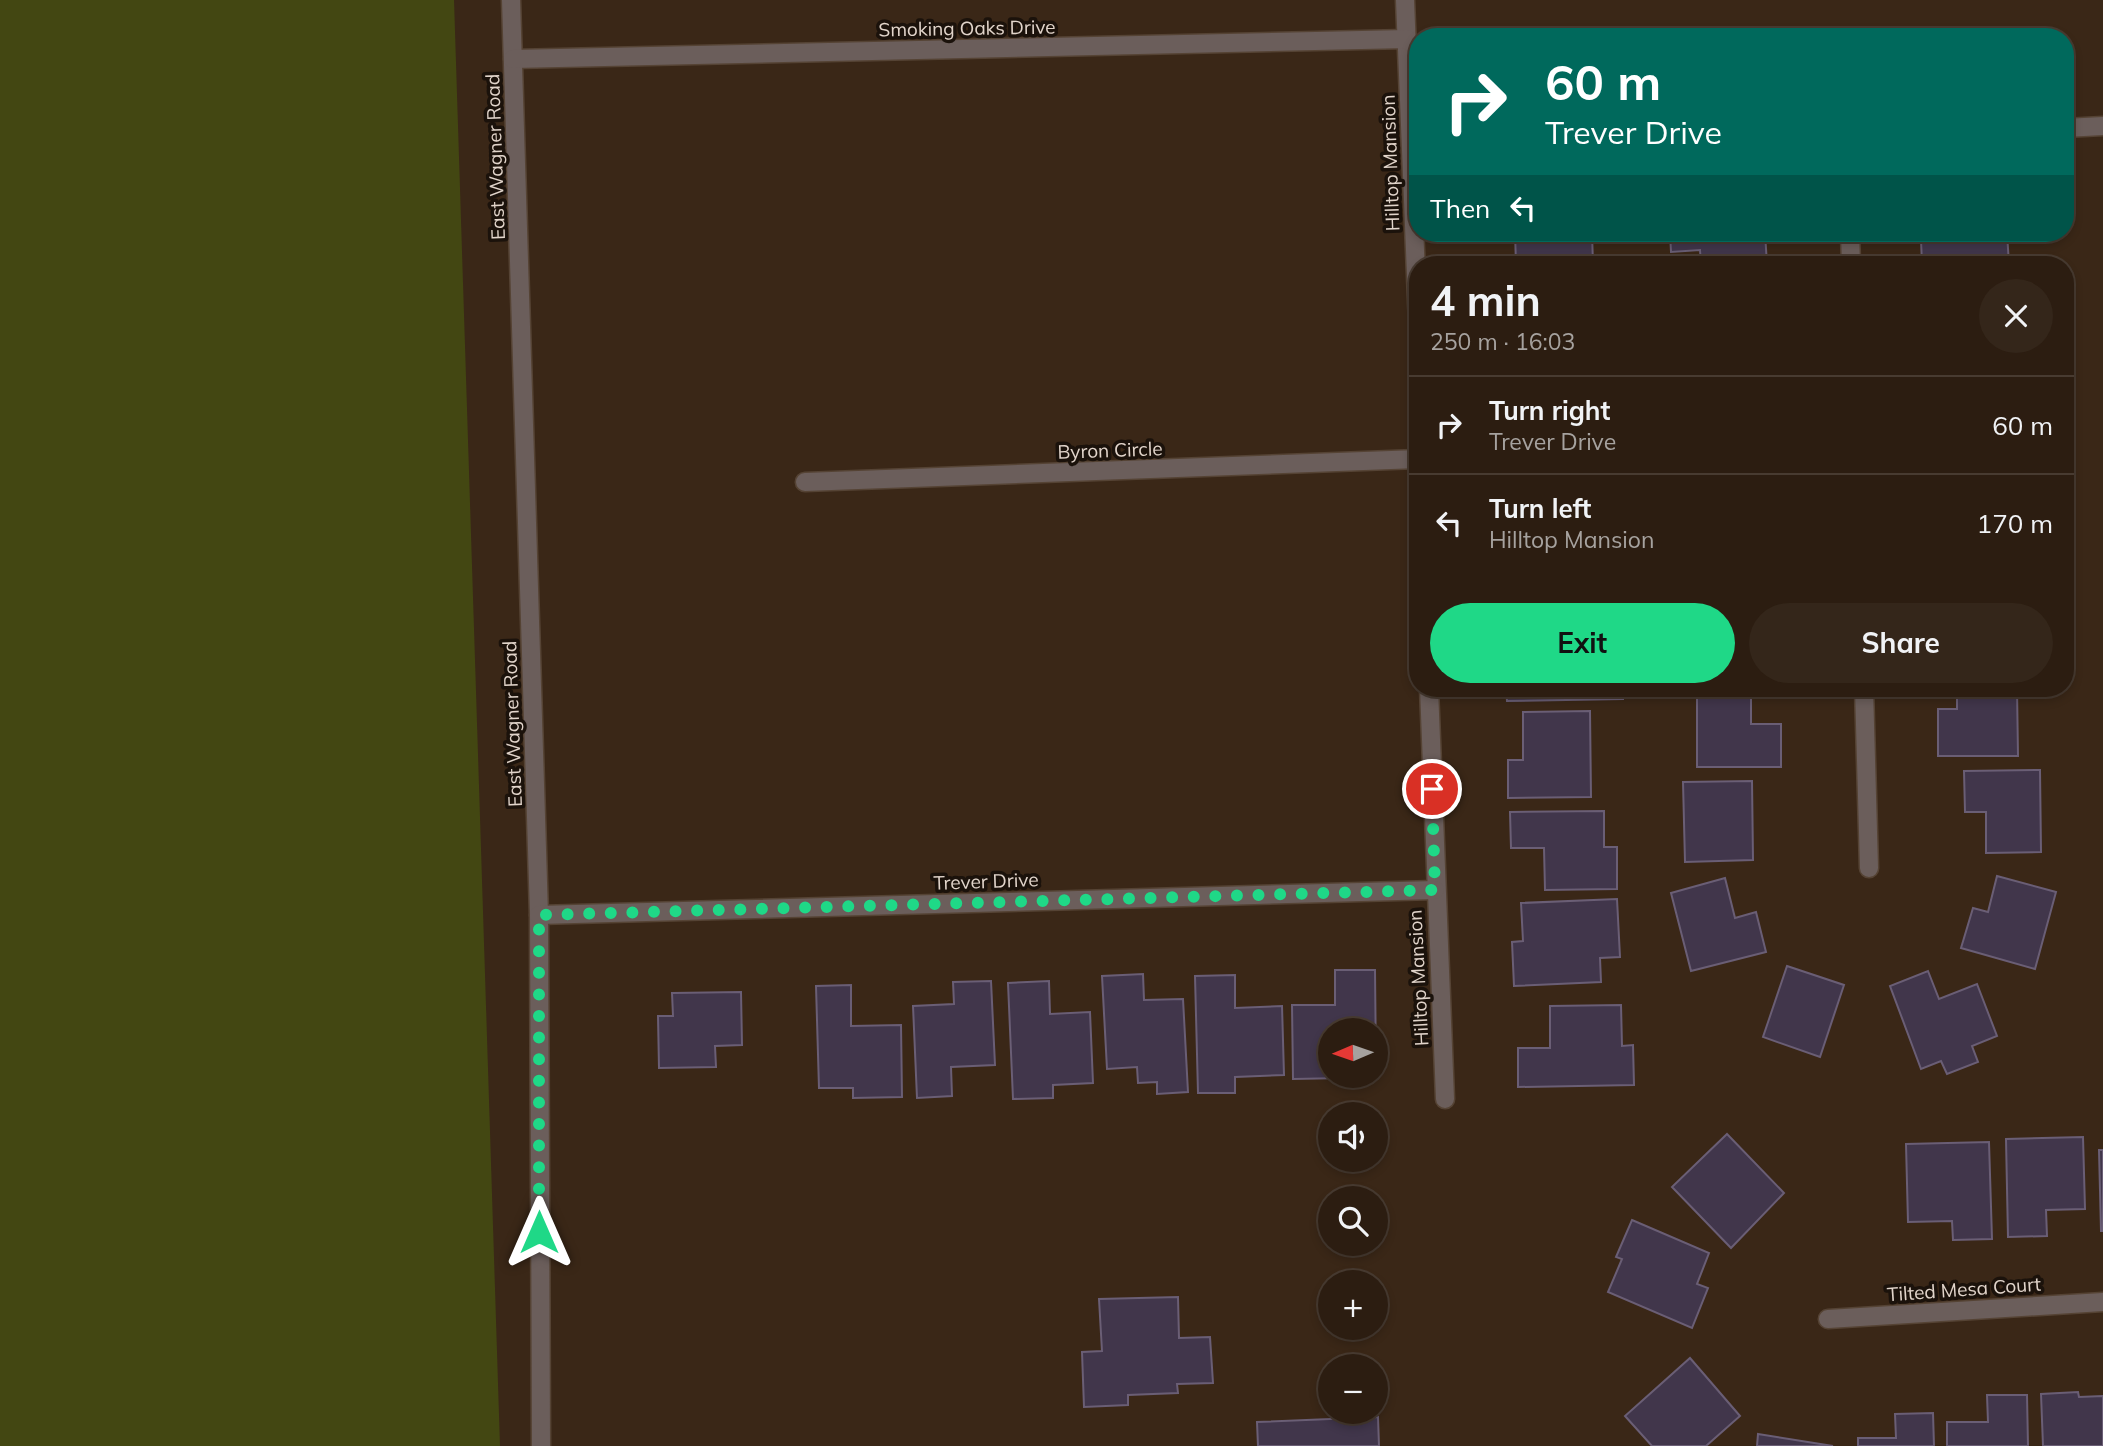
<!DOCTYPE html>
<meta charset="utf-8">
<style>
:root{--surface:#2c1d11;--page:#34261a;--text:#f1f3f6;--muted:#a6a29f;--line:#483b31;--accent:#1fd887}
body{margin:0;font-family:Mulish,sans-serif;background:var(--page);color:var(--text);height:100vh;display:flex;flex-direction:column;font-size:26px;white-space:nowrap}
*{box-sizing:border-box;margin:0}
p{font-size:23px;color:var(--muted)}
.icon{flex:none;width:38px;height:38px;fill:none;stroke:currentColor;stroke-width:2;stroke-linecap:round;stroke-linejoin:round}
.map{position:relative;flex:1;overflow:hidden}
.sheet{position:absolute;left:1409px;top:256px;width:665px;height:441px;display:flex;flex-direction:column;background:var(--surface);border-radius:28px;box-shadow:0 4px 10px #0003,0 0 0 2px var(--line)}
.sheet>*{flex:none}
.banner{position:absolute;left:1409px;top:28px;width:665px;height:214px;border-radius:28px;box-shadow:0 4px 10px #0003,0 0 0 2px var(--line);background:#00695c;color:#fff;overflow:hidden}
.needle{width:46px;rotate:268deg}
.controls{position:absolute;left:1318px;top:1018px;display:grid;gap:14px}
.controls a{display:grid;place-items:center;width:70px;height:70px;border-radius:50%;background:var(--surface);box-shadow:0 4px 10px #0003,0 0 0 2px var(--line);font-size:35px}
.pin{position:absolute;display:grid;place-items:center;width:60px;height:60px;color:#fff;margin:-30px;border:4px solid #fff;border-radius:50%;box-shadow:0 2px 7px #0007}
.me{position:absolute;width:77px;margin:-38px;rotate:0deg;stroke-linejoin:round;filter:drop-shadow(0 0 5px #0008)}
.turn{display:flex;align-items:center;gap:24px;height:147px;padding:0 21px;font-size:32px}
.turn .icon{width:91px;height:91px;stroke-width:2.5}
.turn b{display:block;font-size:49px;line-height:60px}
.then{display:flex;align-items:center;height:66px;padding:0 21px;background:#0003;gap:14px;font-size:26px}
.round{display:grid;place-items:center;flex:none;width:74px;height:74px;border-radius:37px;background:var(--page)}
.headline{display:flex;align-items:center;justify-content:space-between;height:119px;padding:0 21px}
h1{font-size:42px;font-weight:700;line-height:52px}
.primary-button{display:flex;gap:14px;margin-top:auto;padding:14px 21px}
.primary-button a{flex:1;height:80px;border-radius:42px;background:var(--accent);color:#111;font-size:28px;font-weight:700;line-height:80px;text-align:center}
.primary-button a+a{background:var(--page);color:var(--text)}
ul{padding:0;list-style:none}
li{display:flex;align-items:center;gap:21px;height:98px;padding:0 21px;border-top:2px solid var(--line)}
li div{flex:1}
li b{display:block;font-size:26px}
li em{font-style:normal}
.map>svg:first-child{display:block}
.green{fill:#434712}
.building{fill:#41364b;stroke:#6a5e75;stroke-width:2}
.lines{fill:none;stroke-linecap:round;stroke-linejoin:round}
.minor-casing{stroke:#554334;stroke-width:21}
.minor{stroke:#6b5e5b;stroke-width:18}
.route{stroke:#1fd887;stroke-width:12;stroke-dasharray:0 21.6}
.labels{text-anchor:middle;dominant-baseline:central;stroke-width:7;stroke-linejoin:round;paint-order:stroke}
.street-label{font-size:19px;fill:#e2d5cb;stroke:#1b120b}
</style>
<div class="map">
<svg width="2103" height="1446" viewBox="0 0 2103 1446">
<rect width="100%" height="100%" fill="#3a2717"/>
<polygon class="green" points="0,0 454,0 500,1446 0,1446"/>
<g class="building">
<polygon points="1515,233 1592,233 1593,264 1516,264"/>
<polygon points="1670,233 1765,233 1767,264 1701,264 1700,250 1671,252"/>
<polygon points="1952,233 2007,233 2009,264 1922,264 1921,240 1953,238"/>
<polygon points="1506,688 1623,688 1623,699 1507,701"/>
<polygon points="1697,688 1751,688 1751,724 1781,724 1781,767 1697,767"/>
<polygon points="1957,688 2017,688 2018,756 1938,756 1938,709 1957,709"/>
<polygon points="1590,711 1591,797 1508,798 1508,760 1523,760 1523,712"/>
<polygon points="2040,770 2041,852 1986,853 1986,812 1965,812 1964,771"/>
<polygon points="1752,781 1753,860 1685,862 1683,782"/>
<polygon points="1604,811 1604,847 1617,847 1617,889 1545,890 1544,848 1511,848 1510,812"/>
<polygon points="1997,876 2056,892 2035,969 1961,948 1973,908 1988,912"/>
<polygon points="1725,878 1735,918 1756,912 1766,952 1691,971 1671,893"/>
<polygon points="1617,899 1620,957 1600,958 1601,982 1514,986 1512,942 1523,941 1521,903"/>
<polygon points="1787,966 1844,985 1820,1057 1763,1037"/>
<polygon points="1335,970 1375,970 1376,1066 1376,1031 1330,1031 1330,1076 1344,1076 1344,1078 1293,1079 1292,1005 1335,1005"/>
<polygon points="1928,971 1939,999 1977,984 1997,1036 1972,1046 1978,1062 1947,1074 1941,1061 1921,1069 1890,986"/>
<polygon points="1143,974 1144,1000 1183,999 1188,1092 1157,1094 1157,1082 1138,1083 1137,1067 1107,1069 1102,976"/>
<polygon points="1235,975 1235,1008 1282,1006 1284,1075 1235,1077 1235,1093 1198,1093 1195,976"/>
<polygon points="991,981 995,1065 951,1067 952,1096 917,1098 913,1006 954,1004 953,982"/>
<polygon points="1049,981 1050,1014 1090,1012 1093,1083 1053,1085 1053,1098 1013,1099 1008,983"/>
<polygon points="851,985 851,1026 901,1025 902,1097 853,1098 853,1088 819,1088 816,986"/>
<polygon points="741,992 742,1045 715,1046 716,1067 659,1068 658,1016 673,1016 672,993"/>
<polygon points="1621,1005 1622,1046 1633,1045 1634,1085 1518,1087 1518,1048 1550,1048 1550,1006"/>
<polygon points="1727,1134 1784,1193 1731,1248 1672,1187"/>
<polygon points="2083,1137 2085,1209 2046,1210 2047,1236 2008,1237 2006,1139"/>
<polygon points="1989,1142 1992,1239 1953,1240 1952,1221 1908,1222 1906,1144"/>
<polygon points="2099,1150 2103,1150 2103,1231 2101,1231"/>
<polygon points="1632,1220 1709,1253 1697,1284 1708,1288 1692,1328 1608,1292 1622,1259 1616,1257"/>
<polygon points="1178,1297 1179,1338 1210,1337 1213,1383 1177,1384 1178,1393 1128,1395 1128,1405 1084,1407 1082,1352 1102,1351 1099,1299"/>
<polygon points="1690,1358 1740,1416 1706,1446 1652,1446 1625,1416"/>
<polygon points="2078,1392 2079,1397 2103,1396 2103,1446 2043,1446 2041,1394"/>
<polygon points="1987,1395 2027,1395 2028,1446 1947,1446 1947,1422 1988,1422"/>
<polygon points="1933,1413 1934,1446 1858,1446 1858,1438 1896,1438 1895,1414"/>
<polygon points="1378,1417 1379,1446 1258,1446 1257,1422"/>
<polygon points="1758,1434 1833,1446 1757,1446"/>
</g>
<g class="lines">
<g class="minor-casing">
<g id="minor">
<polyline points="511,0 539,915 541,1446"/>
<polyline points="1405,0 1418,325"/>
<polyline points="513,59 1407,39 1418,50"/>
<polyline points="2065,128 2103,126"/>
<polyline points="1850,233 1851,264"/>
<polyline points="805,482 1418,459"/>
<polyline points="1429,688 1445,1099"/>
<polyline points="1864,688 1869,868"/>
<polyline points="539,915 1435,890"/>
<polyline points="1828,1319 2103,1302"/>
</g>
</g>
<use href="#minor" class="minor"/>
</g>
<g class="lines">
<polyline class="route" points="539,1232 539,915 1435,890 1432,789"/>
</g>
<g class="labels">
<g class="street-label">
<text transform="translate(967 28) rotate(-1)">Smoking Oaks Drive</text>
<text transform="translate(495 157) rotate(-92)">East Wagner Road</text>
<text transform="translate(1390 163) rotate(-92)">Hilltop Mansion</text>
<text transform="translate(1110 450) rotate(-2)">Byron Circle</text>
<text transform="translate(512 724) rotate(-92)">East Wagner Road</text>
<text transform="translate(986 881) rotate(-2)">Trever Drive</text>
<text transform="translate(1418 978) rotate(-93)">Hilltop Mansion</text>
<text transform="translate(1964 1289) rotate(-4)">Tilted Mesa Court</text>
</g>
</g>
</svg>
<div class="controls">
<a><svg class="needle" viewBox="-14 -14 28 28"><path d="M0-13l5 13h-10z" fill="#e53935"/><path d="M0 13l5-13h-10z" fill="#a6a29f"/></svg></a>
<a><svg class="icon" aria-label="sound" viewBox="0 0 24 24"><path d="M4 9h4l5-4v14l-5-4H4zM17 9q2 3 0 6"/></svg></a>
<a><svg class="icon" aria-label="search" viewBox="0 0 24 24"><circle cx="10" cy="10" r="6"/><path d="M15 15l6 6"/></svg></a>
<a>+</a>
<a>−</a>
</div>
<div class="pin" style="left:1432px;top:789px;background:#d93025"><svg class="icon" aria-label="arrive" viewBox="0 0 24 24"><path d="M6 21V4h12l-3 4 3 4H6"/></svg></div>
<svg class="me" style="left:539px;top:1232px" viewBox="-20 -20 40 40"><path d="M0-17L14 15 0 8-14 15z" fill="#1fd887" stroke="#fff" stroke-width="4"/></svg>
<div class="banner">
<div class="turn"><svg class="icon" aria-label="right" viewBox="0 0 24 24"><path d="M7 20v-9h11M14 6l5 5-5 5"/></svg><div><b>60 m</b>Trever Drive</div></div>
<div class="then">Then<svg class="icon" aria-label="left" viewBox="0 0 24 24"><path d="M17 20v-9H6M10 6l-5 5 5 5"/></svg></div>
</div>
<section class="sheet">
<div class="headline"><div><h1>4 min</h1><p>250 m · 16:03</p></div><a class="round"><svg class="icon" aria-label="close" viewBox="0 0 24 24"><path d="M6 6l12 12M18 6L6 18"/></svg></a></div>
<ul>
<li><svg class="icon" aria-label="right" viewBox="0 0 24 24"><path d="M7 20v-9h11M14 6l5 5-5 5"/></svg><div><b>Turn right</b><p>Trever Drive</p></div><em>60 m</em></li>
<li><svg class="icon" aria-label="left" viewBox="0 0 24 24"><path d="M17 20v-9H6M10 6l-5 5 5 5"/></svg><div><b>Turn left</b><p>Hilltop Mansion</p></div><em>170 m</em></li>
</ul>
<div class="primary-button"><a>Exit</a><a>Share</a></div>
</section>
</div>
